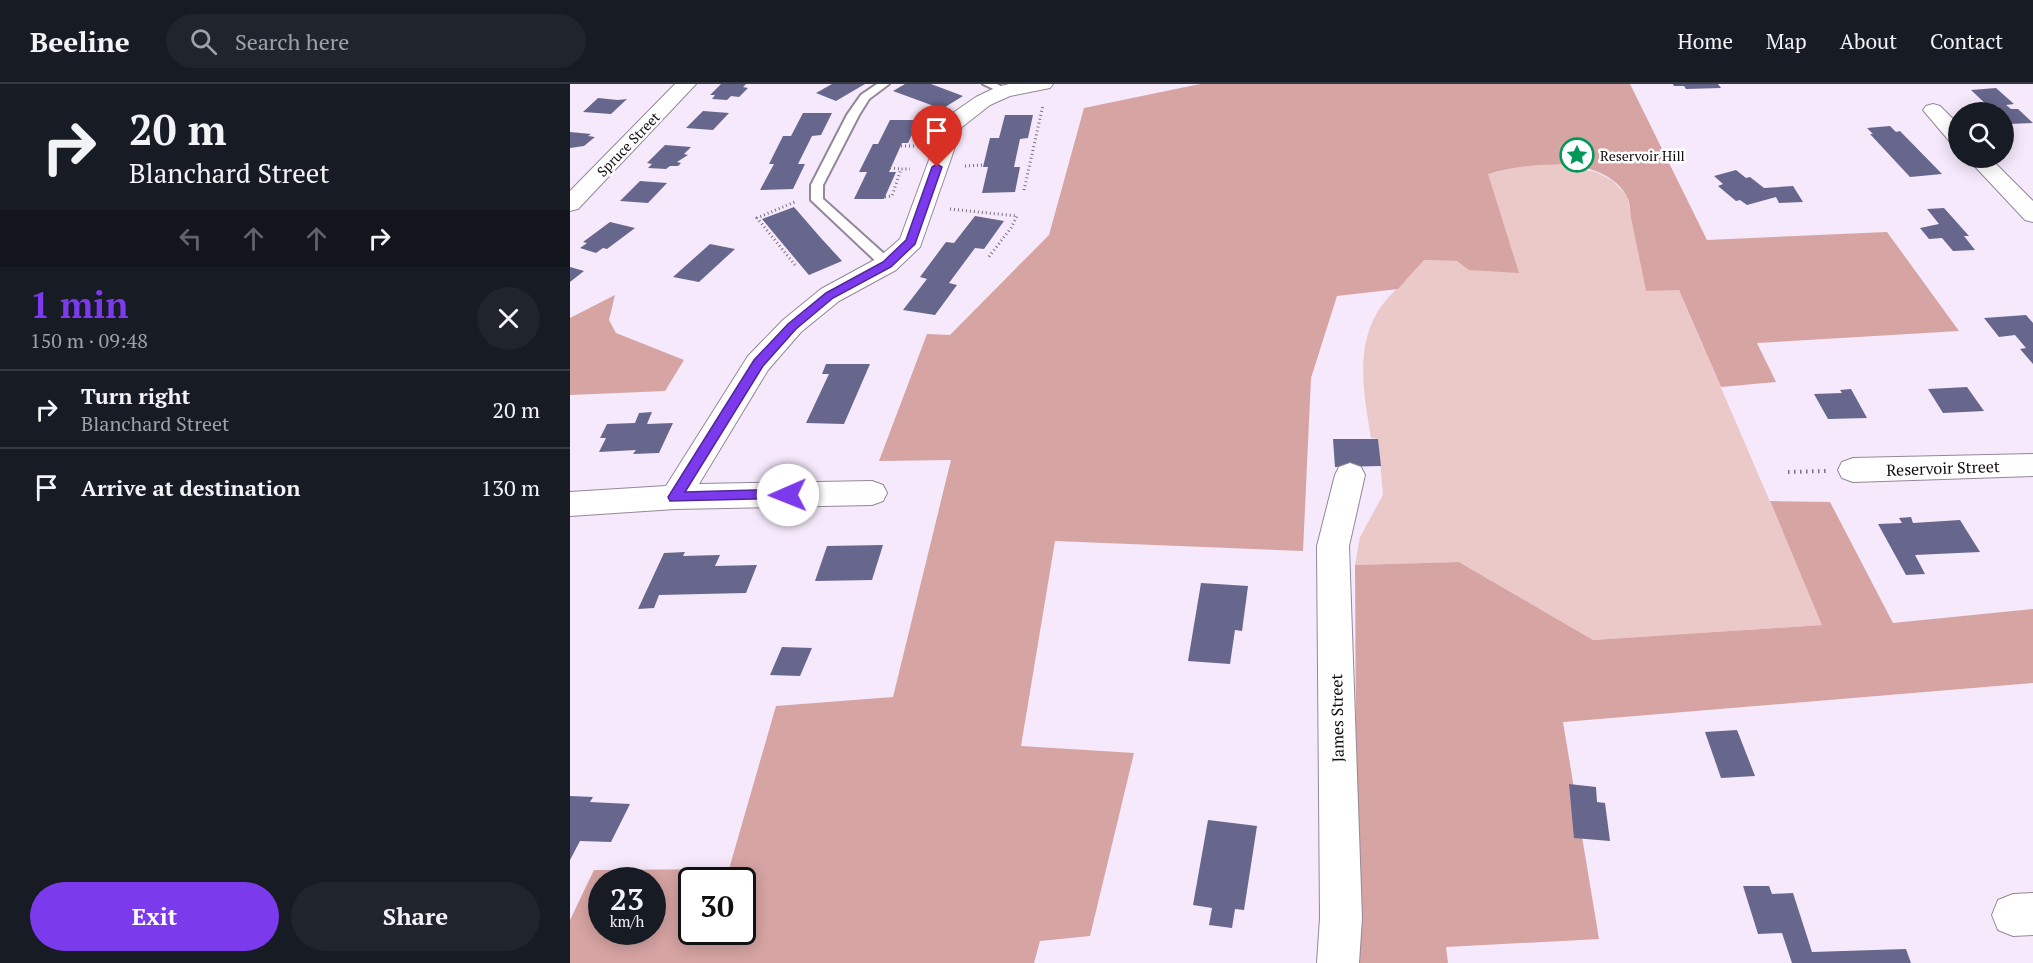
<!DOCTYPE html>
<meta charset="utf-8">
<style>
:root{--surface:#171b24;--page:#20242c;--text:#f1f3f6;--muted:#9ea1a6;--line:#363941;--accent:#7c3aed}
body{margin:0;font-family:"PT Serif",serif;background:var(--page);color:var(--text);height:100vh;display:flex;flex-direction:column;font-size:22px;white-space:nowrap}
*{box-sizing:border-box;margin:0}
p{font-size:20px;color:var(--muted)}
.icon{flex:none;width:33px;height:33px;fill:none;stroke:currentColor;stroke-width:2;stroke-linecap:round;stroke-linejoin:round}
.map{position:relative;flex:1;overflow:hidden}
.sheet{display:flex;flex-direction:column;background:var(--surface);width:570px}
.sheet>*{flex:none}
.hud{background:#171b24;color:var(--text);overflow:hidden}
.controls{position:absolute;left:1378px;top:18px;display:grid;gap:12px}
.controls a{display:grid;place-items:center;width:66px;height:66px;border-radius:50%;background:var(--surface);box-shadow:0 3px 15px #0003;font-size:30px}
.speed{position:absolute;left:18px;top:783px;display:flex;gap:12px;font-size:30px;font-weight:700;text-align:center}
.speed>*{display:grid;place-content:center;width:78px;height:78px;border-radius:50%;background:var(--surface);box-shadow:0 3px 15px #0003;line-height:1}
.speed small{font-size:15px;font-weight:400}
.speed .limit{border:3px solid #111;border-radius:9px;background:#fff;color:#111}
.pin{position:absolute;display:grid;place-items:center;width:51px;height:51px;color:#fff;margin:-62px -26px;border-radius:50% 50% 50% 0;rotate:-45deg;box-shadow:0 0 6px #0007}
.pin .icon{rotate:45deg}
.me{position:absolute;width:66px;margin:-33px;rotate:269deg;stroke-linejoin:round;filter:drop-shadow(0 0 4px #0008)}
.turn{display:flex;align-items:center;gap:21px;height:126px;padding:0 30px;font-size:27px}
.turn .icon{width:78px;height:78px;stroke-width:2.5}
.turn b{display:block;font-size:42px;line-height:51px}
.lanes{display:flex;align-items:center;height:57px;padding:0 30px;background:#0003;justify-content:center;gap:30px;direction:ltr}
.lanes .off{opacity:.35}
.round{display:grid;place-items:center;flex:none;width:63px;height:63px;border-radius:32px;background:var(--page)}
.overview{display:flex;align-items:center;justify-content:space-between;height:102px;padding:0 30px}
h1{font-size:36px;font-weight:700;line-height:45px;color:var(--accent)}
.button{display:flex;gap:12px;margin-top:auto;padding:12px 30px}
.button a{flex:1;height:69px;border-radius:36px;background:var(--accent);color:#fff;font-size:24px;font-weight:700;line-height:69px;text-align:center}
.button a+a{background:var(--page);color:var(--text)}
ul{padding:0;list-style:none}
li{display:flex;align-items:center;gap:18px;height:78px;padding:0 30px;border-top:2px solid var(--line)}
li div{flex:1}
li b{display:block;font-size:22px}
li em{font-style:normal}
header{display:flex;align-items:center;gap:36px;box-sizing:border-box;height:84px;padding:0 30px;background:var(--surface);border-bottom:2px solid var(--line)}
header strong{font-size:28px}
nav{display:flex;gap:33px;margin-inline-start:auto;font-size:21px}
.search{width:420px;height:54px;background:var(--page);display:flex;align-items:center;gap:15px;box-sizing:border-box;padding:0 21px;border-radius:33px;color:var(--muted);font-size:22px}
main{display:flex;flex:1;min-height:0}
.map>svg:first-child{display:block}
.green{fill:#ebc9c8}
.forest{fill:#d6a4a3;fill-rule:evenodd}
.building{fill:#67678d}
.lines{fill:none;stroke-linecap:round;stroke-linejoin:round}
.service-casing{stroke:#938898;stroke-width:4}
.minor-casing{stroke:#938898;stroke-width:2}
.path-far1{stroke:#79717d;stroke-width:3;stroke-dasharray:1 3;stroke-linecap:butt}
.path{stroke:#79717d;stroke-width:4;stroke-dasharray:1.5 4.5;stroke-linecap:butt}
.service{fill:#fff;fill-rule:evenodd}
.minor{fill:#fff;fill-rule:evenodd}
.route{fill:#7c3aed;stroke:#51269a;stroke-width:1.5}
.labels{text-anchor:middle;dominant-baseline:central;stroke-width:5;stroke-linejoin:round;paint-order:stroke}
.far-street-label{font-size:14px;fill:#120e14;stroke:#fff}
.far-poi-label{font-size:14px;fill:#120e14;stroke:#fff;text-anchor:start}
.street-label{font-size:16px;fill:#120e14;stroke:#fff}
</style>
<header>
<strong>Beeline</strong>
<div class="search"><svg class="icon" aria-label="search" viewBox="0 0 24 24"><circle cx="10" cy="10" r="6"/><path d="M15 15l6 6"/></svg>Search here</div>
<nav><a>Home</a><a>Map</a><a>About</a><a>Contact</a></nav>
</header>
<main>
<section class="sheet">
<div class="hud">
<div class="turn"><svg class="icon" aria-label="right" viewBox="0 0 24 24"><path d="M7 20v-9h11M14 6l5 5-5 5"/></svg><div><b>20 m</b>Blanchard Street</div></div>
<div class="lanes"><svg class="icon off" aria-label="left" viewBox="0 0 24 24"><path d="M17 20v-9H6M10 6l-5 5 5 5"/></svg><svg class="icon off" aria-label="ahead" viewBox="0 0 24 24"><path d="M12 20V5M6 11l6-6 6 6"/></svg><svg class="icon off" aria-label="ahead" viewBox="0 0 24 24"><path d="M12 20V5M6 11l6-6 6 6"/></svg><svg class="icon" aria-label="right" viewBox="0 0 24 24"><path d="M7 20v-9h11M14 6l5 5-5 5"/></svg></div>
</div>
<div class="overview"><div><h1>1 min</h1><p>150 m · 09:48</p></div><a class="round"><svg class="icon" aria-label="close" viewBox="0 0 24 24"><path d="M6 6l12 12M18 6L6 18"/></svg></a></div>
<ul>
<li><svg class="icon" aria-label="right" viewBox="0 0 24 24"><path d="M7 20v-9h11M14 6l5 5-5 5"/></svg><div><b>Turn right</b><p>Blanchard Street</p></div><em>20 m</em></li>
<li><svg class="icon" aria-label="arrive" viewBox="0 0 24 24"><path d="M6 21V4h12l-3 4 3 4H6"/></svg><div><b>Arrive at destination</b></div><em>130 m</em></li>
</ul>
<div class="button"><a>Exit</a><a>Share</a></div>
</section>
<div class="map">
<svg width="1463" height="879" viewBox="0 0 1463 879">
<rect width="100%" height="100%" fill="#f5e9fb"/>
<path class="green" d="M 963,80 L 985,80 L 1026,88 L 1043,97 L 1057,112 L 1076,206 L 1109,206 L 1253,541 L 1023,556 L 889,478 L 785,481 L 790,453 L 813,411 L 808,355 L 801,354 C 794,310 783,259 813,220 C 825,204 842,193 853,176 L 888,177 L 917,90 Z"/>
<g class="forest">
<path d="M 630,0 L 1060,0 L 1137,156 L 1317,148 L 1389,247 L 1187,259 L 1206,298 L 1151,303 L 1109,206 L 1076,207 C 1071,182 1066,158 1061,134 C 1060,127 1060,117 1056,111 C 1032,69 955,79 918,90 L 949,189 L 899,186 L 887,177 L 854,176 L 828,205 L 767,212 L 741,294 L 733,467 L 485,457 L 451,662 L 564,669 L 520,852 L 470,857 L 464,879 L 0,879 L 0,836 L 24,786 L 159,785 L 206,622 L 323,613 L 381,376 L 309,377 L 357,250 L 380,251 L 479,151 L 514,24 ZM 82,796 L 82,848 L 32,848 L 32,796 ZM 172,796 L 172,848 L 122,848 L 122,796 Z"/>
<polygon points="45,211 39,236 46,249 114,276 95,307 0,311 0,234"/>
<polygon points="1200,417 1260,418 1323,539 1463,525 1463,599 993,638 1029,855 876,863 878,879 784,879 787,833 785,481 889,478 1023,556 1252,541"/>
</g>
<g class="building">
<polygon points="151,0 176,0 173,3 178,4 169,13 161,12 157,16 142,15 145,11 140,11"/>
<polygon points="262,0 295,0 266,17 246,9"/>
<polygon points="335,0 361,0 393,12 372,25 323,7"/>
<polygon points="1103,0 1148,0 1151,4 1116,5 1114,2 1104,2"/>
<polygon points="1426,4 1444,20 1436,21 1441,25 1448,25 1463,39 1439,40 1434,35 1434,28 1425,26 1432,26 1427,22 1419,23 1401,6"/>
<polygon points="28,14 48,16 57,15 41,30 13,28"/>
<polygon points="133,27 159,29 143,46 116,44"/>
<polygon points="233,29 262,29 251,51 242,52 228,80 235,80 223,105 190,106 204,80 199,80 213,52 221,52"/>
<polygon points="435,31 463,31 458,54 450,55 444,83 450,83 445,108 412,109 418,83 413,83 420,54 429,54"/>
<polygon points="320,36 349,36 338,59 332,59 319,88 326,88 314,115 284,115 297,88 289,88 303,60 308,60"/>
<polygon points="1320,42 1326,48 1330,47 1372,90 1340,93 1300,50 1303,50 1297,44"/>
<polygon points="0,48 21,50 18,52 25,53 14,62 0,64"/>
<polygon points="95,61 121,63 114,70 118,71 107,78 111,79 108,82 100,82 96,85 78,84 82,80 77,79"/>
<polygon points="1166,86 1176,94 1180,93 1194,104 1223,102 1233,118 1209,119 1206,113 1177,121 1170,116 1166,117 1148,102 1153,100 1144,92"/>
<polygon points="70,97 97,99 78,119 50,117"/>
<polygon points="224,123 250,153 272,177 239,191 238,190 192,135"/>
<polygon points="1374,124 1399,152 1394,152 1405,166 1383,167 1372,154 1359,155 1350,144 1369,140 1357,125"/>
<polygon points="405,132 434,137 414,165 405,164 379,199 387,201 365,231 333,226 357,195 350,193 373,162 376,158 384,159"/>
<polygon points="40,138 65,144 37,165 33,164 26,169 10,164 17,159 13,158"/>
<polygon points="140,160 165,165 129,198 103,193"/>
<polygon points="0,183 14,187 0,198"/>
<polygon points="1456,231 1463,239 1463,280 1450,265 1456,264 1445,251 1429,253 1414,234"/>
<polygon points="256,280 300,280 274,340 236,339 259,290 252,290"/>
<polygon points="1397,303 1414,327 1373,329 1358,305"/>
<polygon points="1281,305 1297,334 1258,335 1244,310 1272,309 1270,306"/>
<polygon points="82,328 77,340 103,339 89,369 63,370 66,366 29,368 36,354 30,354 37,340 65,339 69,329"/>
<polygon points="763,355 808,355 811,382 765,383"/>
<polygon points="1341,433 1343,439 1390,436 1410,468 1345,471 1355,490 1336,491 1308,440 1332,439 1329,434"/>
<polygon points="313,461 302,496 245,497 257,462"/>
<polygon points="115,468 113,472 150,471 145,482 187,481 176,509 89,511 84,524 68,525 94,469"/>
<polygon points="631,499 678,502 672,547 665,546 660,580 618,577"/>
<polygon points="212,563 242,564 230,592 200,591"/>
<polygon points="1167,646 1185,692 1151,694 1135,648"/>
<polygon points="999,700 1026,703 1027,718 1035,719 1040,757 1004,754"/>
<polygon points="0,712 23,713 20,718 60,720 41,758 10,757 0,776"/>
<polygon points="638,736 687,742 674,826 665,825 662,844 639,841 642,824 623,821"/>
<polygon points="1173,802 1199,802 1202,810 1223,809 1242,868 1336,865 1341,879 1222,879 1212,849 1188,850"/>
</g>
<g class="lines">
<g class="service-casing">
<g id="service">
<polygon points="307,0 319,0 299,15 289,31 253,101 253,115 322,177 324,180 317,184 312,183 241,116 241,101 277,31 291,11"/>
<polygon points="413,0 427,0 439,7 434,10"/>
</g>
</g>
<g class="minor-casing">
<g id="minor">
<polygon points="105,0 126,0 8,125 0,127 0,107"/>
<polygon points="439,0 483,0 480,4 440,12 420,21 392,43 350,163 326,186 269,217 231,248 198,286 129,400 302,397 313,401 317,409 313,417 302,421 105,425 0,432 0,408 96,402 178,272 213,236 251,205 308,174 330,155 374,35 406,13 427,3"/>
<polygon points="1363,20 1370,22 1389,41 1389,61 1381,59 1353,26 1356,22"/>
<polygon points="1397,74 1420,74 1463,117 1463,138 1455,136"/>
<polygon points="1463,370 1463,392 1283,398 1272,394 1268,386 1272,378 1283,374"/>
<polygon points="780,379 791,383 795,391 779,462 792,834 789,879 747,879 750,834 747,462 765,391 769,383"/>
<polygon points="1463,809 1463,851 1443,852 1428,846 1422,831 1428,816 1443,810"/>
</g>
</g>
<g class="path-far1">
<polyline points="331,62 348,62"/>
<polyline points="395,82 414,81"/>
<polyline points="320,84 331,85"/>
<polyline points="454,106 473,21"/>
<polyline points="315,113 322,112 331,85 340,85"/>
<polyline points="380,125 447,132 441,144 418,174"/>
<polyline points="225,181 187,134 227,117"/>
</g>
<polyline class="path" points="1218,388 1256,387"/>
<use href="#service" class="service"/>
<use href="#minor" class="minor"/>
</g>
<polygon class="route" points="367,80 372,83 345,160 321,183 263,214 226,245 193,282 115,408 218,405 223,407 225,411 223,414 100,417 98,413 100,410 184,276 218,240 256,209 313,178 336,156 362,83"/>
<defs>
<g id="sight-ring" transform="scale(1.725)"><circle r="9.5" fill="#fff" stroke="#01985a" stroke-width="1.5"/><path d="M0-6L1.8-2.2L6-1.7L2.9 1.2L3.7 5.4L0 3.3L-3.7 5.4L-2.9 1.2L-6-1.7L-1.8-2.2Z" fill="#01985a"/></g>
</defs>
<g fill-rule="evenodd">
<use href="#sight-ring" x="1007" y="71"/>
</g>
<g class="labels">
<g class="far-street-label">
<text transform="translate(58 60) rotate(-46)">Spruce Street</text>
</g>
<g class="far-poi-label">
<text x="1030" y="71">Reservoir Hill</text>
</g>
<g class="street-label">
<text transform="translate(1373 384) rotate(-2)">Reservoir Street</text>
<text transform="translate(767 634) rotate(-91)">James Street</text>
</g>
</g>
</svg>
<div class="controls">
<a><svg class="icon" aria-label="search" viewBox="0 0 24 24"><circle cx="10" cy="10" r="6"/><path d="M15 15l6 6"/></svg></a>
</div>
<div class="speed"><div>23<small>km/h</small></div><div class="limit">30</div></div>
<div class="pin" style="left:367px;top:83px;background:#d93025"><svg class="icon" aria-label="arrive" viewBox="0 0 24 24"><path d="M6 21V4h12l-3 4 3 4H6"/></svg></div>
<svg class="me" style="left:218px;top:411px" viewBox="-20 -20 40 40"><circle r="19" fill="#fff"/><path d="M0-13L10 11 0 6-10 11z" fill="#7c3aed"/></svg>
</div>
</main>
